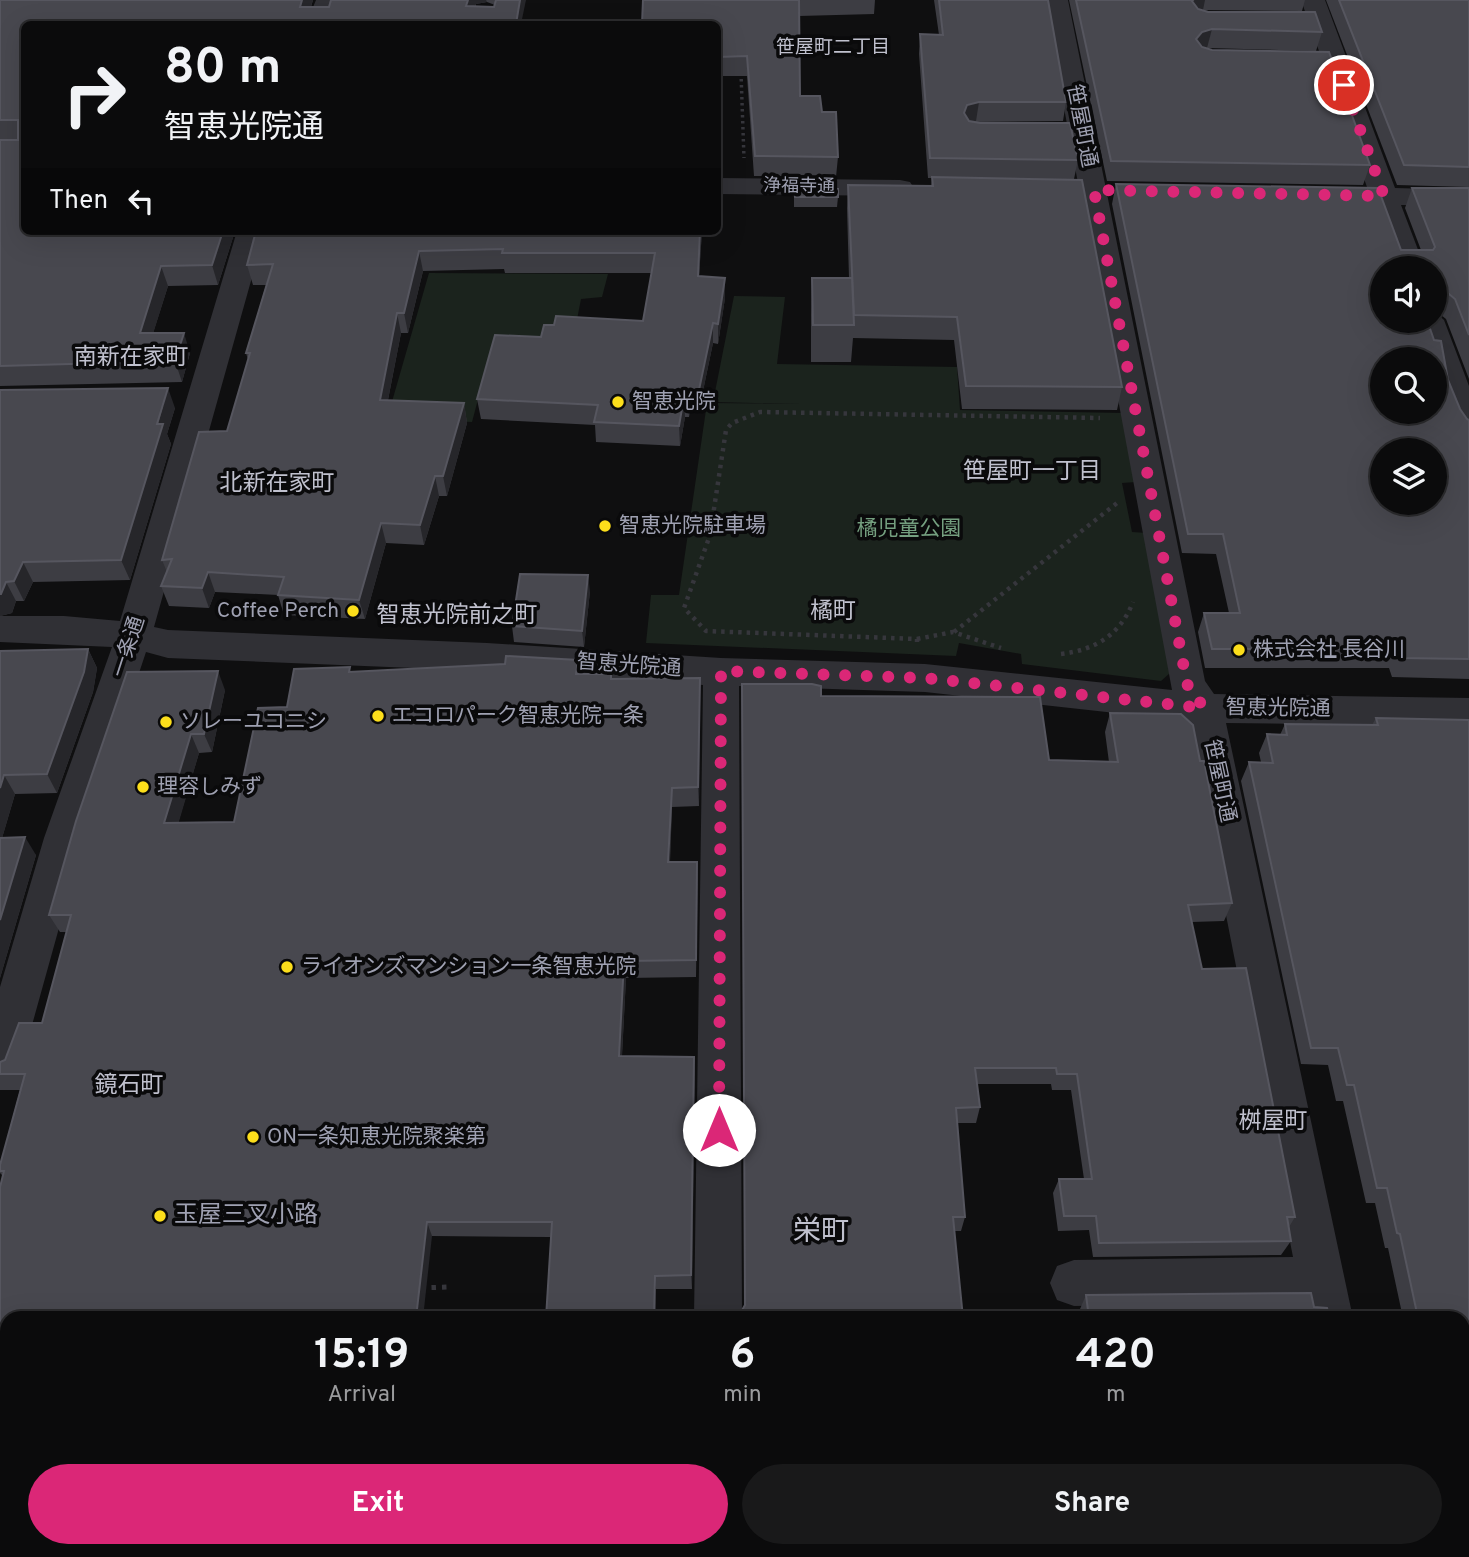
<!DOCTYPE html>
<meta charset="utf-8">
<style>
:root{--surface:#0b0b0c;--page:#19191a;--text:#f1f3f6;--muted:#9a9b9d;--line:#2b2b2d;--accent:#db2777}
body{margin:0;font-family:Overpass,"Noto Sans JP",sans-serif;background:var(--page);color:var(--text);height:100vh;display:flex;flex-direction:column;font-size:26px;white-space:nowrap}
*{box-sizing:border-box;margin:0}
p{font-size:23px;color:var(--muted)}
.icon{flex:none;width:38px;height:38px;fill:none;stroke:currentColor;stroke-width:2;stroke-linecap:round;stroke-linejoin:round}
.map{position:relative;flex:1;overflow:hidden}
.details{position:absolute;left:0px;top:1311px;width:1470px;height:247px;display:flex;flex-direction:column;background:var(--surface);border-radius:21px 21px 0 0;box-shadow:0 7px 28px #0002,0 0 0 2px var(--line)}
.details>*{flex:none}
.hud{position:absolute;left:21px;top:21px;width:700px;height:214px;border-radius:10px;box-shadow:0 7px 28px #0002,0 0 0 2px var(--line);background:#0b0b0c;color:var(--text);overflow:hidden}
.buttons{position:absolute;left:1370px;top:256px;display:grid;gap:14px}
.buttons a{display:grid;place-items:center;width:77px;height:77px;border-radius:50%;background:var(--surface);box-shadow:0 7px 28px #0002,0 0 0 2px var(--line);font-size:35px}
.pin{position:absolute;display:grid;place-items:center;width:60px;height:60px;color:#fff;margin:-30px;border:4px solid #fff;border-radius:50%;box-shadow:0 2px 7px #0007}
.me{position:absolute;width:77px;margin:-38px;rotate:0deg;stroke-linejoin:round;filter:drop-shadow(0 0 5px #0008)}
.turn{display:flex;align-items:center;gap:24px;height:147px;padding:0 28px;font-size:32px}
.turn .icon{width:91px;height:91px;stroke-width:2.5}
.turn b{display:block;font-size:49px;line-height:60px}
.then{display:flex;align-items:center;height:66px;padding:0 28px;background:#0003;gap:14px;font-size:26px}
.eta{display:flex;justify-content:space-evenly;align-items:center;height:119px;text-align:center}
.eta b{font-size:42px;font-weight:700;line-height:49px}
.button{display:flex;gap:14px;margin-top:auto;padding:14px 28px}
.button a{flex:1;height:80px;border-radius:42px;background:var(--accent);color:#fff;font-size:28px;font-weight:700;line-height:80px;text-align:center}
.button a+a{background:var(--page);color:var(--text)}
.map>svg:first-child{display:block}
.green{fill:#1b231d}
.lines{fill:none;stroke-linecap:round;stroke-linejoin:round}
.path-far2{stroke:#36363c;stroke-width:3.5;stroke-dasharray:2.5 3.5;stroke-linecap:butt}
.path-far1{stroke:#36363c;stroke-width:4.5;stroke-dasharray:3.5 5;stroke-linecap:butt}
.path{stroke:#36363c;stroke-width:5;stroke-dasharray:4.5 6;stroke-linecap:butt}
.minor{fill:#303035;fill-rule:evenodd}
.wall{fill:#3d3d43;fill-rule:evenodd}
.shaded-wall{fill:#26262a}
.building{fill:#48484f;stroke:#56565f;stroke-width:2;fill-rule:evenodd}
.route{stroke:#db2777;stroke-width:12;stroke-dasharray:0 21.6}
.poi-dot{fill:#fcde1b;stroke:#0a0a0b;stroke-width:2.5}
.labels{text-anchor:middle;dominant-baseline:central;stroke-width:7;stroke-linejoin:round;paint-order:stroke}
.far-street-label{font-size:18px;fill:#9fa1b2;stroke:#0a0a0b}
.far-neighbourhood-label{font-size:19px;fill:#c0c1ce;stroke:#0a0a0b}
.street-label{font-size:21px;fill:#9fa1b2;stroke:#0a0a0b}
.poi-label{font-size:21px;fill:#9fa1b2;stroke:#0a0a0b;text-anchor:start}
.park-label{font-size:21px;fill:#749f7f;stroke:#0a0a0b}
.neighbourhood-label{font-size:23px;fill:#c0c1ce;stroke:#0a0a0b}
.near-poi-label{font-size:24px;fill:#9fa1b2;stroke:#0a0a0b;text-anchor:start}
.near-neighbourhood-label{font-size:28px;fill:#c0c1ce;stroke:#0a0a0b}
</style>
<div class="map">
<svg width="1469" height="1557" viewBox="0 0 1469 1557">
<rect width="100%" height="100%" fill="#0f0f10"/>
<g class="green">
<polygon points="429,273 608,274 602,297 581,299 573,340 489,358 472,422 387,419"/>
<polygon points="734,296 785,297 777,364 957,367 960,410 1124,413 1136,482 1122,483 1132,532 1147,533 1170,673 1161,681 1022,664 1021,654 959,643 956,656 646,643 651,595 679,595 707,403 802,404 713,402"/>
<polygon points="1183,1551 1284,1551 1286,1557 1184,1557"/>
</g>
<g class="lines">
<polyline class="path-far2" points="741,73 744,158"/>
<g class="path-far1">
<polyline points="954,632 1117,503"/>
<polyline points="917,639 953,632 1001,648"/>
<polyline points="917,642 917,639 706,631 684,608 710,535 726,430 732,423 760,412 1100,418"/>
<path d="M 1061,654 C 1095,650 1120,635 1133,602"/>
</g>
<polyline class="path" points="421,1288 447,1287"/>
<g class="minor">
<polygon points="316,0 340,0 331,24 306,24"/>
<polygon points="1044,0 1068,0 1205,681 1214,694 1469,698 1469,726 1226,723 1353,1318 1305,1318 1302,1304 1074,1306 1057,1300 1050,1283 1057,1266 1074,1260 1293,1257 1188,721 925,692 739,686 742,1318 694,1318 703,685 487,671 168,658 146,652 84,838 22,1061 15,1075 0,1081 0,987 44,838 112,647 0,642 0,616 64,616 120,621 237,231 265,231 154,627 168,630 487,643 721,658 925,664 1172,690"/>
<polygon points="1301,0 1325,0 1395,188 1469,190 1469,206 1401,205 1425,268 1395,268 1373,204 1318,201 1314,195 1318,189 1367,187"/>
<polygon points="718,178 900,180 910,182 914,188 910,194 900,196 718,194"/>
<path d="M 1435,312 L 1444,320 L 1469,386 L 1469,440 L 1458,437 C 1444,414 1435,385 1435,359 L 1428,359 L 1414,320 L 1435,320 Z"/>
<rect x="692" y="1550" width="52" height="7"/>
<polygon points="1353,1550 1405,1550 1406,1557 1354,1557"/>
</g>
</g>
<g class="wall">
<path d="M 0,0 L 313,0 L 311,7 L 329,7 L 331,0 L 526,0 L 24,231 L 235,231 L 218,285 L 168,286 L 153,333 L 190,353 L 182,382 L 0,386 ZM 487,2 L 495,5 L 494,7 L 476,6 L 476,4 Z"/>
<polygon points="643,0 875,0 874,14 799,16 800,96 822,112 838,157 836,177 754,176 747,76 718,76 718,24"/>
<polygon points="934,0 1048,0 1066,102 1063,121 975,122 1078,160 1074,179 1122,387 1117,410 962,409 954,340 853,338 851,362 811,362 811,315 812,278 849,278 847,208 848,185 931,186 932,178 928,178 919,54 920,34 939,35"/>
<polygon points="1069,0 1305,0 1302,11 1203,10 1322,32 1316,51 1207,48 1370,165 1363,185 1107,181"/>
<polygon points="1326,0 1469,0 1469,187 1397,185"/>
<polygon points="1116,184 1401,250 1421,250 1405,208 1412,188 1469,188 1469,379 1446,319 1435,310 1435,311 1435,268 1382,268 1448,380 1460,409 1467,419 1469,420 1469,679 1392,677 1389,668 1205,668 1198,632 1204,613 1229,613 1216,554 1182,553 1112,204"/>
<polygon points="794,188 838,197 837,207 794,207"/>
<polygon points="256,231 702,231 699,276 725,278 725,298 718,344 713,343 699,410 690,409 689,417 685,417 680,446 596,442 595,425 481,419 477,399 554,325 643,321 652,273 505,273 504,269 423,271 408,333 401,333 388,400 464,403 467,423 447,496 439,496 424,545 386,543 365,619 284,615 278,595 215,592 209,608 169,606 161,586 167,572 162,560 227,431 248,360 246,353 266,285 253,285 247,265"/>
<polygon points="0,390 175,408 167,434 171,444 130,580 33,582 24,601 16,601 12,613 0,616"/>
<polygon points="590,591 584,647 514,642 512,626"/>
<polygon points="88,649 97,668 93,692 57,793 15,794 2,838 36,855 0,978 0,651"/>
<polygon points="578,660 579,674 612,679 700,697 699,806 672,807 670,862 697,862 696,977 626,978 622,1056 694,1057 692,1289 656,1289 656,1318 546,1318 551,1237 432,1236 7,1550 414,1550 414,1557 0,1557 3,1176 0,1173 0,1165 20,1090 0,1090 0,1074 5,1060 42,1023 67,932 60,932 49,915 225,690 212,752 199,753 178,823 234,822 287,707 351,672"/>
<polygon points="821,696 1049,760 1109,762 1105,732 1110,713 1200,761 1232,903 1224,921 1192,922 1202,969 1295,1217 1289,1227 1291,1241 1281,1255 1093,1257 1089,1230 1058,1231 1053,1193 1059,1179 1084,1179 1071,1090 1052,1090 1051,1084 977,1084 980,1107 976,1123 957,1123 965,1217 961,1231 954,1231 963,1318 741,1318 741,1312 745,1305"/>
<polygon points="1376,718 1469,720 1469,1557 1464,1557 1463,1550 1463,1318 1403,1318 1388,1248 1385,1248 1375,1203 1366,1203 1343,1101 1336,1101 1328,1065 1301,1064 1241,781 1249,762 1261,762 1259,753 1267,734 1280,735 1285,724 1372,725"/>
<polygon points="1086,1295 1314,1307 1330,1318 1081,1318 1080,1309"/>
<polygon points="1037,1550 1188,1550 1188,1557 1038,1557"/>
<polygon points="1298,1550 1369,1550 1370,1557 1299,1557"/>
</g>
<g class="shaded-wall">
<polygon points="302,0 313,0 305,24 300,7"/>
<polygon points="468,0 486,0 487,2 476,4 469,24 466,6"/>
<polygon points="520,0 526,0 521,24 516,24"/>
<polygon points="1193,0 1205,0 1203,10 1193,14 1192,1"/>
<polygon points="1212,29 1207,48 1197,52 1196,39 1202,32"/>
<polygon points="979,102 976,121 965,125 964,113 967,105"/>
<polygon points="223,231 235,231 218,285 212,265"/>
<polygon points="700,231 702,231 698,296 698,276"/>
<polygon points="419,251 423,271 408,333 404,313"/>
<polygon points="161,266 168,286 147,353 140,333"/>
<polygon points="725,278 725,298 718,344 718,324"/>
<polygon points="397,313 401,333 384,420 380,400"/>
<polygon points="713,323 713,343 699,410 699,390"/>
<polygon points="184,333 190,353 182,382 175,361"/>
<polygon points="168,388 175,408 167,434 171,444 130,580 121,560"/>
<polygon points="690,389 690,409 689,417 688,397"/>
<polygon points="684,397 685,417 680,446 679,426"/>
<polygon points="464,403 467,423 447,496 443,476"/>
<polygon points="435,476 439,496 424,545 420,525"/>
<polygon points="381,523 386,543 365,619 359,600"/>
<polygon points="23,562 33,582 24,601 14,581"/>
<polygon points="208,572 215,592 209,608 202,588"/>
<polygon points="588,575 590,591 584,647 582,631"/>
<polygon points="6,582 16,601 12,613 0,616 0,594"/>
<polygon points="88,649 97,668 93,692 57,793 47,774"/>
<polygon points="218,671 225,690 212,752 204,734"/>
<polygon points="700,678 700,697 699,806 698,787"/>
<polygon points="191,734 199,753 173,842 164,823"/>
<polygon points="4,775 15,794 0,845 0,788"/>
<polygon points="672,788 672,807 669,880 668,862"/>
<polygon points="25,837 36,855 0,978 0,920"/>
<polygon points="697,862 698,880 696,977 696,960"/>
<polygon points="624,961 626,978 621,1072 619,1056"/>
<polygon points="694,1057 695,1073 692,1289 691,1275"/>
<polygon points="427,1222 432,1236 423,1318 416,1318"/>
<polygon points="655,1276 656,1289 656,1318 654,1318"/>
<polygon points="407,1550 414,1550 414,1557 406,1557"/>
</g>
<g class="building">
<polygon points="0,0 302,0 300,7 329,7 331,0 468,0 466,6 494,7 496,0 520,0 516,24 24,24 24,231 223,231 212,265 161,266 140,333 184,333 175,361 0,366 0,140 18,140 18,120 0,120"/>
<polygon points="643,0 799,0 800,96 820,96 822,112 836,112 838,157 755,156 747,56 718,57 718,24 642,24"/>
<polygon points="939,0 1048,0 1066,102 979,102 967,105 964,113 969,121 980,123 1070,123 1078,160 930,158 920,34 943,35"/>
<polygon points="1076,0 1193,0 1192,1 1198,9 1208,12 1315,12 1322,32 1212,29 1202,32 1196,39 1202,47 1212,50 1329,52 1370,165 1111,161"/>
<polygon points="1339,0 1469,0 1469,167 1404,165"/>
<polygon points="932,177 1082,180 1122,387 966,386 957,317 854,315 848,185 933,186"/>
<path d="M 1116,184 L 1378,188 L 1401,250 L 1433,250 L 1435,247 L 1412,188 L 1469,188 L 1469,335 L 1455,299 L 1443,289 L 1441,297 L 1435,297 L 1435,268 L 1382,268 L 1382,320 L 1427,320 L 1434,340 L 1441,341 L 1448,380 L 1460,409 L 1467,419 L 1469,420 L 1469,659 L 1401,658 L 1399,649 L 1212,649 L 1204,613 L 1240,613 L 1223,534 L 1188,534 ZM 1382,359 L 1435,359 L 1435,411 L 1382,411 ZM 1382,450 L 1435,450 L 1435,502 L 1382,502 Z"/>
<polygon points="794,188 838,189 838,197 795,197"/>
<polygon points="256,231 700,231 698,276 725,278 718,324 713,323 699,390 690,389 688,397 684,397 679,426 594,422 598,405 477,399 495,335 541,337 544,325 554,325 556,316 643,321 655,253 502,253 503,249 419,251 404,313 397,313 380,400 464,403 443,476 435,476 420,525 381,523 359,600 278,595 284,577 208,572 202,588 161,586 172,559 162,560 199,432 227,431 250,353 246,353 273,264 247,265"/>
<polygon points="812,278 852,278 854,325 813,325"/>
<polygon points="168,388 157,424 163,424 121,560 23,562 14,581 6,582 1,594 0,594 0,390"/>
<polygon points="520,574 588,575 582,631 512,626"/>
<polygon points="88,649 84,672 47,774 4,775 0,788 0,651"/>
<polygon points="506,656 578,660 576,674 611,674 611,679 700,678 698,787 672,788 668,862 697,862 696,960 624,961 619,1056 694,1057 691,1275 655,1276 654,1318 546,1318 552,1222 427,1222 416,1318 7,1318 7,1550 407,1550 406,1557 0,1557 0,1187 4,1171 0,1171 0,1165 25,1074 0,1074 0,1062 5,1060 19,1023 42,1023 71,915 49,915 76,821 127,672 218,671 204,734 191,734 164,823 234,822 258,708 287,707 294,669 350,667 349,672 505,664"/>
<polygon points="742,684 812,684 821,686 821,696 1040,697 1049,760 1118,762 1110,713 1181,714 1193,725 1200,761 1204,761 1232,903 1188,905 1202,969 1246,968 1295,1217 1287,1217 1291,1241 1099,1243 1096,1216 1064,1216 1059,1179 1092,1179 1077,1074 1057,1074 1056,1068 975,1068 980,1107 956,1108 965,1217 953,1217 963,1318 787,1318 787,1312 741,1312 745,1305"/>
<polygon points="1376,718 1469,720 1469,1508 1463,1486 1463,1318 1418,1318 1400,1234 1397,1233 1387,1188 1377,1188 1354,1085 1347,1085 1338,1048 1311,1048 1249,762 1273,763 1267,734 1287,735 1285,724 1378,725"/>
<polygon points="25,837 0,920 0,838"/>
<polygon points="1311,1293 1314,1307 1327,1308 1330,1318 1089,1318 1086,1295"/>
<rect x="478" y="1550" width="174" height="7"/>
<polygon points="770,1550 940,1550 941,1557 771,1557"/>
<polygon points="1044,1550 1188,1550 1188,1557 1045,1557"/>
<polygon points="1312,1550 1369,1550 1370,1557 1313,1557"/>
</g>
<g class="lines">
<polyline class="route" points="719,1130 721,671 925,678 1204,708 1187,684 1094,190 1384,196 1344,85"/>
</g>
<g class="poi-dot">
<circle cx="618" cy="402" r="7"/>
<circle cx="605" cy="526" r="7"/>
<circle cx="353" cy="611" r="7"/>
<circle cx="1239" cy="650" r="7"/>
<circle cx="378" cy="716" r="7"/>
<circle cx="166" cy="722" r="7"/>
<circle cx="143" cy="787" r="7"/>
<circle cx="287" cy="967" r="7"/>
<circle cx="253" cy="1137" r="7"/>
<circle cx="160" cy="1216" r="7"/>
</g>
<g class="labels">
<g class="far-street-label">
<text transform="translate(799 187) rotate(1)">浄福寺通</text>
</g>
<g class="far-neighbourhood-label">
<text x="833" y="48">笹屋町二丁目</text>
</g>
<g class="street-label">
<text transform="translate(1081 126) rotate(79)">笹屋町通</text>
<text transform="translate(129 647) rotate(-72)">一条通</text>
<text transform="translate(629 666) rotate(4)">智恵光院通</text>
<text transform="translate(1278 709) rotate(1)">智恵光院通</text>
<text transform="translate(1219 781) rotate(78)">笹屋町通</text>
</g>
<g class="poi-label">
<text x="632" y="402">智恵光院</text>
<text x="619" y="526">智恵光院駐車場</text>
<text x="339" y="611" text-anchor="end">Coffee Perch</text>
<text x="1253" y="650">株式会社 長谷川</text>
<text x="392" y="716">エコロパーク智恵光院一条</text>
<text x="180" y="722">ソレーユコニシ</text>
<text x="157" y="787">理容しみず</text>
<text x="301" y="967">ライオンズマンション一条智恵光院</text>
<text x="267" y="1137">ON一条知恵光院聚楽第</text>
</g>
<g class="park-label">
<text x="909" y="529">橘児童公園</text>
</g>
<g class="neighbourhood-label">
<text x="131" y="358">南新在家町</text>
<text x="1032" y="472">笹屋町一丁目</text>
<text x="277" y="484">北新在家町</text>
<text x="833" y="612">橘町</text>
<text x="457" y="616">智恵光院前之町</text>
<text x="129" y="1086">鏡石町</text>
<text x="1273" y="1122">桝屋町</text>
</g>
<g class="near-poi-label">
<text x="174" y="1216">玉屋三叉小路</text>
</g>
<g class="near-neighbourhood-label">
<text x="821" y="1233">栄町</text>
</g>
</g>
</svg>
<div class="buttons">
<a><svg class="icon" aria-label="sound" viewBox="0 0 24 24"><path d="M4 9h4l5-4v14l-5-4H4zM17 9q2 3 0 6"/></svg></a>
<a><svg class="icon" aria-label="search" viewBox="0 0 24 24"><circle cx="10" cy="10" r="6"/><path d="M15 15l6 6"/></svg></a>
<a><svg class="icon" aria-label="layers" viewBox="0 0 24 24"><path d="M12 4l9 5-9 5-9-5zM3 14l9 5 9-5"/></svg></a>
</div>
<div class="pin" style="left:1344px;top:85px;background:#d93025"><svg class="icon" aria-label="arrive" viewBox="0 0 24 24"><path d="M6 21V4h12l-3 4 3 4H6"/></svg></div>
<svg class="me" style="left:719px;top:1130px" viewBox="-20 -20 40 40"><circle r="19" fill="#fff"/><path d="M0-13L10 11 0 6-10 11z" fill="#db2777"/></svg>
<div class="hud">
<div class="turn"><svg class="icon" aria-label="right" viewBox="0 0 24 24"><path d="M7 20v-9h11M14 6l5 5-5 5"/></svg><div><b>80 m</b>智恵光院通</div></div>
<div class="then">Then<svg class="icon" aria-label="left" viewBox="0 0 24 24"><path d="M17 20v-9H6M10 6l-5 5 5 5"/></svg></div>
</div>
<section class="details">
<div class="eta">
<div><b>15:19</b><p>Arrival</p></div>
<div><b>6</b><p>min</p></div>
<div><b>420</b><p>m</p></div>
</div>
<div class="button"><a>Exit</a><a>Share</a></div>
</section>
</div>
